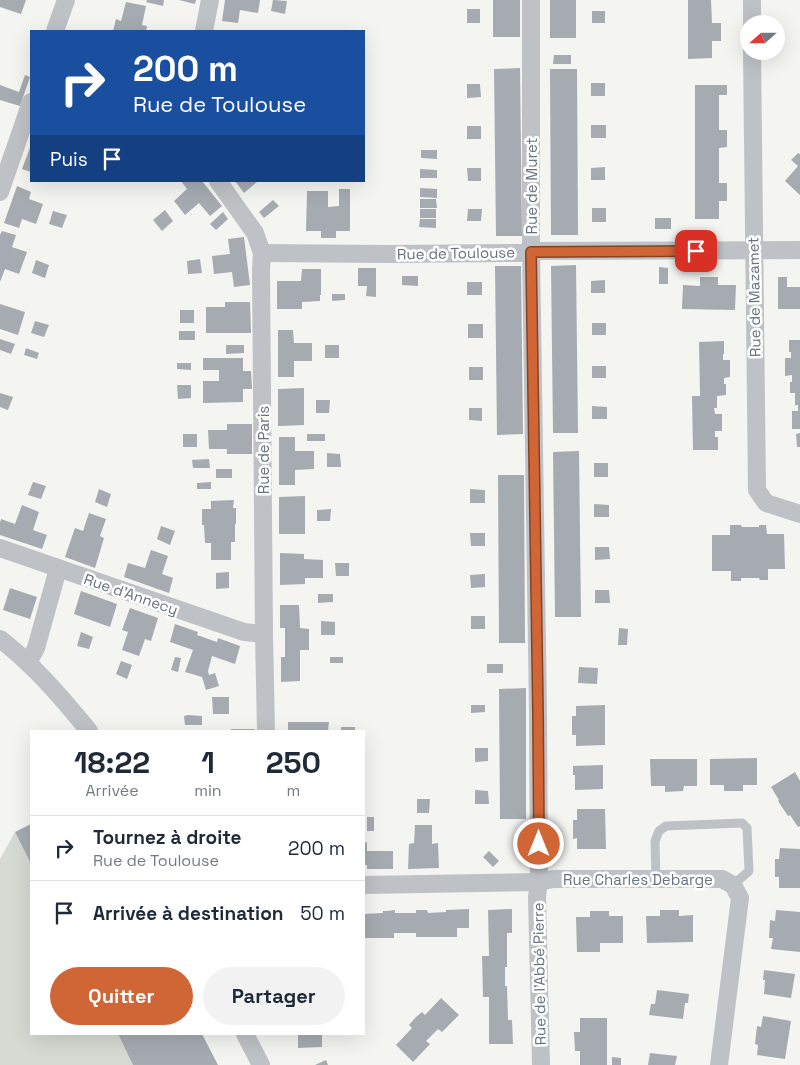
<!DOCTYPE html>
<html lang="fr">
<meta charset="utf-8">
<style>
:root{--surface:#fff;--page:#f2f2f3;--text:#1f2937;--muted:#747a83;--line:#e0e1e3;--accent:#d06536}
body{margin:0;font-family:"Space Grotesk",sans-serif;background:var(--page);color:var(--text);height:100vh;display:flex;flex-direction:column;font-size:19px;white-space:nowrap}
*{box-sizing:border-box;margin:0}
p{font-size:16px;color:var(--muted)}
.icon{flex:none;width:28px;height:28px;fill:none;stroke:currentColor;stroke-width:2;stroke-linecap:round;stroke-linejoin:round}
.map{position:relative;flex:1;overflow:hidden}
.panel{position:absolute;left:30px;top:730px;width:335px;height:305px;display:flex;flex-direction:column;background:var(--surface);border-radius:0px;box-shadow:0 5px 20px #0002}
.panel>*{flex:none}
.top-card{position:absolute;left:30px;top:30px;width:335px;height:152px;border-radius:0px;box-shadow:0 5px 20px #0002;background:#1a4fa0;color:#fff;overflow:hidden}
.needle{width:32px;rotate:249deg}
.fabs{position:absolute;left:740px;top:15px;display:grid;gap:10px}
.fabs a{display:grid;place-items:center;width:45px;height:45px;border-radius:50%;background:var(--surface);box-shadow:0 5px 20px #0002;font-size:25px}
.pin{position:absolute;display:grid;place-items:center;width:42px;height:42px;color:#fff;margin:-21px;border-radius:10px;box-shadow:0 2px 8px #0006}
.me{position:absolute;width:55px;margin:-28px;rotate:0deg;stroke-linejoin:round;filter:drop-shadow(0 0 4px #0008)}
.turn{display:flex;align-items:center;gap:18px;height:105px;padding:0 20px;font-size:22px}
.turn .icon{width:65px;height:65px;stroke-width:2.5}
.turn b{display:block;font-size:35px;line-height:42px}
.then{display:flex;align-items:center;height:48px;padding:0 20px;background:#0003;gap:10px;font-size:19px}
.eta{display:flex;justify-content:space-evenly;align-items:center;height:85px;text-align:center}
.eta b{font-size:30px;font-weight:700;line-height:35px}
.action{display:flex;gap:10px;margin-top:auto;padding:10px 20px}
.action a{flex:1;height:58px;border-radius:30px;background:var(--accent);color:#fff;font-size:20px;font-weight:700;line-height:58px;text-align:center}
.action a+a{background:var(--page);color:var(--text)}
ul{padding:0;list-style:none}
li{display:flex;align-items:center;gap:15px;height:65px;padding:0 20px;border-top:1px solid var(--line)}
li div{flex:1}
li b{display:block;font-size:19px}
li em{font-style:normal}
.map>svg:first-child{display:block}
.green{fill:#d5dbd3}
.building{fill:#a5abb1}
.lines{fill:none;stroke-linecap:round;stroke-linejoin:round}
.lane{stroke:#bec1c5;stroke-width:9}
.street{stroke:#bec1c5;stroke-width:18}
.route-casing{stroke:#874223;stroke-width:12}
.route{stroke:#d06536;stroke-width:9}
.labels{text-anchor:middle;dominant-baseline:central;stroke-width:5;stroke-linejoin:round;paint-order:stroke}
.street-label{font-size:15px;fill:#67737f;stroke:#fff}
</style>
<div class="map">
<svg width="800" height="1065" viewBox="0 0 800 1065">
<rect width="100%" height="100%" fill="#f4f5f1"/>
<polygon class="green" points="15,832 31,864 31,1034 118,1034 133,1065 0,1065 0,859"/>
<g class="building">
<polygon points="0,0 26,0 21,14 0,7"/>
<polygon points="147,0 164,0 163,6 146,2"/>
<polygon points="179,0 196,0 195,4"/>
<polygon points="225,0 260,0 258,13 240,10 238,23 222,21"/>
<polygon points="273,0 287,1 285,14 271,11"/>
<rect x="493" y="0" width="27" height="37"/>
<rect x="550" y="0" width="26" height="38"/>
<polygon points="688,0 711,0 712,23 721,23 721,41 712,41 712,58 688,59"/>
<polygon points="126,2 146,6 142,25 147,26 146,31 113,31 116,19 121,21"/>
<rect x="467" y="9" width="13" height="14"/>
<rect x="592" y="11" width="13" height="12"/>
<polygon points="554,55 571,55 571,64 553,64"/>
<polygon points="520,68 522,236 496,236 494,69"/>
<polygon points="550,69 577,69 578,235 551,235"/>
<polygon points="25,75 30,77 20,106 0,100 0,85 19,92"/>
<rect x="591" y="83" width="14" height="13"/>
<polygon points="467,84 480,84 481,97 467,98"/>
<polygon points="695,85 727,85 727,95 719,95 719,130 727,130 727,147 719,148 719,183 727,183 727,201 719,201 719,219 695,219"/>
<rect x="591" y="125" width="15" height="13"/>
<rect x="467" y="126" width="14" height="13"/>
<polygon points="31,145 31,172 22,169"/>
<polygon points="421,150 437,150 437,159 421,158"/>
<polygon points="798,153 800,154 800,195 785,181 798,166 791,160"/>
<polygon points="605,167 605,180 591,180 591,168"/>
<polygon points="467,168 481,168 481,181 468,181"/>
<polygon points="420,169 437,170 437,178 420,178"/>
<polygon points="181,181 202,181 222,206 210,216 199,203 185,215 174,201 187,189"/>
<polygon points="235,181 258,181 244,193"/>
<polygon points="17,186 31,192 29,199 43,204 36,224 22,219 19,228 4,223"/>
<polygon points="420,188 437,189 437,198 420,197"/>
<polygon points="339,189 350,189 350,231 336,231 336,238 321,238 321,231 306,231 307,191 328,191 328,207 339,206"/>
<polygon points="420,199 436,199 437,208 420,208"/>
<polygon points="273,200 279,206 264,218 259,212"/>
<rect x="592" y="208" width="14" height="14"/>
<rect x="420" y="209" width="16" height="9"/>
<polygon points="468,209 482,209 481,221 467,221"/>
<polygon points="165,210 173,221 162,231 153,220"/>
<polygon points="53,211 67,215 62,228 49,224"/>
<polygon points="223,212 228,219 216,230 210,224"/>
<rect x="655" y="218" width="16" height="11"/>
<polygon points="420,219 436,219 436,228 419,227"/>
<polygon points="2,231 16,235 12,247 27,252 19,274 5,269 0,282 0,235"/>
<polygon points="244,237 250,285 234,287 232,272 214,274 212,256 230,254 228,239"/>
<polygon points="200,259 202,273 188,274 187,261"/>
<polygon points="36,260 49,265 45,278 32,273"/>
<polygon points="576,265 578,433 553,433 551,266"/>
<polygon points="495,266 521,266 523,434 497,435"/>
<polygon points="659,267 668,268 668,284 659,284"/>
<polygon points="358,268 376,268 376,297 366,296 367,286 358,286"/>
<polygon points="302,269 321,269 321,295 320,295 320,301 302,302 302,309 277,309 277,281 301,281"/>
<polygon points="402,276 418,276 418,286 402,285"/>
<polygon points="700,277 718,277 718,285 736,285 735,310 682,309 683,285 700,286"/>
<polygon points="778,277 787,277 787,287 800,287 800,309 778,309"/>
<polygon points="605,280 605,293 591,293 591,281"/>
<rect x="467" y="282" width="15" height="13"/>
<polygon points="332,294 345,294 345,300 332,301"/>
<polygon points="225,302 250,302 251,333 206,333 206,307 225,307"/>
<polygon points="0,304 25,312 18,335 0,329"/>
<rect x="180" y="310" width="14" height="13"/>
<polygon points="35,321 49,325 44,337 31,333"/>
<rect x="592" y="323" width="14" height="12"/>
<rect x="468" y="324" width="15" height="14"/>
<polygon points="278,330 293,330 294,343 312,343 312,361 294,361 294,377 278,377"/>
<rect x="179" y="331" width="16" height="9"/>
<polygon points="0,339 15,344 11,354 0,350"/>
<polygon points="789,340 800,340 800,429 792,429 792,411 798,411 798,405 795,405 795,393 790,393 790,382 792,382 792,375 785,376 785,358 791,358 791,352 789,352"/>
<polygon points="724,341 724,354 723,354 723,360 730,360 730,377 724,378 724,384 726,384 726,395 717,396 717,408 714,408 715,414 722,414 722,431 715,431 715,437 718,437 718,450 693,450 692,396 700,396 699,342"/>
<polygon points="226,345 244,345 244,353 226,354"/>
<rect x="325" y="345" width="14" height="13"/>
<polygon points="26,348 39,353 37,359 24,355"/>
<polygon points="203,358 243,358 243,371 251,371 252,389 243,389 243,402 203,403 203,381 219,381 219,370 203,370"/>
<polygon points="177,363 191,363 191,370 177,369"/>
<rect x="592" y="366" width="14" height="12"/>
<rect x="469" y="367" width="14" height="13"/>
<polygon points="177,385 191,385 191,398 178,399"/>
<polygon points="304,388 304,425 278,426 278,389"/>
<polygon points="0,393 13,397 8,410 0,407"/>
<polygon points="316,400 330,400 329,413 316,413"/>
<polygon points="592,406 607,407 607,419 592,419"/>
<polygon points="469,408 482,408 482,421 469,420"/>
<polygon points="227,424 252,424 252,454 227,454 227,449 209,449 208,430 227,430"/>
<polygon points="800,433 800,447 797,447 796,434"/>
<rect x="183" y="434" width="14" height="13"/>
<rect x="307" y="434" width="18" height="7"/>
<polygon points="279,437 295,437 295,451 314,451 314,469 295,470 295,485 279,485"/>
<polygon points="579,451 581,617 555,617 553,452"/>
<polygon points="327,453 340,454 341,467 327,467"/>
<polygon points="209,459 210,468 193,468 192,460"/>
<rect x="594" y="463" width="14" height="14"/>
<rect x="216" y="469" width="16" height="9"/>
<polygon points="498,475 524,475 525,643 499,643"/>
<polygon points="33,482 46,486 41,499 28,495"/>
<polygon points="211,482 211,489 197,489 197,483"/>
<polygon points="99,489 111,494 107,507 95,502"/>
<polygon points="470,489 485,490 485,503 470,503"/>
<polygon points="305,496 305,534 279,534 279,497"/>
<polygon points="234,500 233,508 236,508 236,524 235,524 235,542 231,542 231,560 211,560 211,543 205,543 204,525 202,525 202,509 211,509 211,501"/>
<polygon points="594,504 609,505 609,517 594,517"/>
<polygon points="22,505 39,512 33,530 47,535 42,549 0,535 0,523 1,519 15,524"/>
<polygon points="331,509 330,521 317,521 317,510"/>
<polygon points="89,513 106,519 100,536 104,538 95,568 65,557 75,528 83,531"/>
<polygon points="730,525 741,525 742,527 759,527 759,525 766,525 767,534 784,534 785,569 768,569 768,580 760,580 759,578 741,578 741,581 731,581 731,571 712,571 712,535 730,535"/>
<polygon points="161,526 175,531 170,545 157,539"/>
<polygon points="470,533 485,533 485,546 471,546"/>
<polygon points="595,547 609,547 610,559 595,560"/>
<polygon points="151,550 168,556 162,574 173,578 169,593 124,577 128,563 145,568"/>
<polygon points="280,553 304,554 304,559 323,560 323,578 305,578 305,584 280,585"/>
<polygon points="335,563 349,563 349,576 336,576"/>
<polygon points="229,572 229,588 216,589 216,573"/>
<polygon points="485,574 485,587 471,588 470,575"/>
<polygon points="10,588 37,597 30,619 3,610"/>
<polygon points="595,590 609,590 610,603 595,603"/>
<polygon points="81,591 117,604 110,627 74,614"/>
<polygon points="318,594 333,594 333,602 318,603"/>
<polygon points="280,605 299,605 300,628 309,629 309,650 300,650 300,681 281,682 281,657 285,657 285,628 280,628"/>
<polygon points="130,608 158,618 151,641 145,639 139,656 122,650 128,632 122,630"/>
<rect x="471" y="616" width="14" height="13"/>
<polygon points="321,621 335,622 335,635 321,635"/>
<polygon points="175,624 198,632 197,635 217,642 218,638 240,646 235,664 212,656 208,671 209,675 215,673 219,686 206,690 202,677 185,672 193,650 170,642"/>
<polygon points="619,628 628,629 627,645 618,645"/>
<polygon points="81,632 93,637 89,649 77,646"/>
<polygon points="175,657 181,658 178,672 171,670"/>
<rect x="330" y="657" width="13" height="6"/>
<polygon points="121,661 132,665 127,679 116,674"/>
<rect x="487" y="664" width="16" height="9"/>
<polygon points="579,667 598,668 597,684 578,683"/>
<polygon points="526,688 526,819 500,819 499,689"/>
<polygon points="212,697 229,697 229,714 213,714"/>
<polygon points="471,705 485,705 485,712 471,713"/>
<polygon points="605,705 605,745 576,746 576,735 572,735 572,716 576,716 576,706"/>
<polygon points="188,715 202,716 202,725 185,725 184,716"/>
<polygon points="288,722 329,722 328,731 288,731"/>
<rect x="341" y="727" width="14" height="4"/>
<rect x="231" y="729" width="24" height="2"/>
<polygon points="475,748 488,748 488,761 475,762"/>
<polygon points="757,758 757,785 743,785 743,791 724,791 724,785 710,785 710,759"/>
<polygon points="650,759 697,759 697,786 684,786 683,791 665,792 665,786 651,786"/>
<polygon points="603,765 603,789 575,790 575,775 573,775 573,766"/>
<polygon points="795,772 800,781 800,826 798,827 790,815 788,816 778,801 779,800 771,787"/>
<polygon points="475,790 488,791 489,804 475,804"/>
<polygon points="417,799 430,799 429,813 417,813"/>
<polygon points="577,809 605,809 606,849 577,849 577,838 573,839 573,820 577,820"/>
<rect x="367" y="817" width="7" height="14"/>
<polygon points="31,824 31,864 15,832"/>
<polygon points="415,825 432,825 432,844 438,843 439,868 408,869 409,844 414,843"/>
<polygon points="367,842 367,851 393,851 393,869 367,869 367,865 364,865 364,843"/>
<polygon points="780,848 800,849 800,888 779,888 779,877 775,877 775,859 779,859"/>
<polygon points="489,851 499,861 493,867 483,857"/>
<polygon points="469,909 469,928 457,928 457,937 416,937 416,933 394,933 394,938 364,938 364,914 383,913 383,911 388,911 395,910 395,913 416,913 416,910 427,910 428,913 446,912 446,910"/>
<polygon points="512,909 512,933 507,933 507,967 505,967 505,986 507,986 508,1020 512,1020 513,1044 489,1044 489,997 483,997 482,956 489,956 488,910"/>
<polygon points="660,910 679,910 679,916 693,915 693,942 647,943 646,916 660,916"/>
<polygon points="776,910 800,912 800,952 771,949 773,938 769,938 770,920 775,921"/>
<polygon points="590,911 609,911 609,916 623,916 623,943 600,943 600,952 577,952 576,917 590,917"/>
<polygon points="764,970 795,974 791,998 764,994 765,980 763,980"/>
<polygon points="657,990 689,994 688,1003 685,1003 683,1019 649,1015 651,1004 655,1004"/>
<polygon points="441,998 459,1015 442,1032 438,1029 426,1041 430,1044 413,1062 396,1045 412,1028 409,1025 415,1018 422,1012 425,1015"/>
<polygon points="763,1016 791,1021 785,1059 757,1055 758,1045 755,1044 757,1026 761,1027"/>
<polygon points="580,1018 607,1018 607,1065 580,1065 580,1051 575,1051 574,1032 580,1032"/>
<polygon points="118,1034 202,1034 218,1065 133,1065"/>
<polygon points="298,1034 322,1034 322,1047 298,1048"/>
<polygon points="650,1053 677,1056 675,1065 648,1065"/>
<polygon points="612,1057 621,1058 621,1065 612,1065"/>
<polygon points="326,1060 328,1065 315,1065"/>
</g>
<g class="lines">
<polyline class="lane" points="656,879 655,841 659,831 666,826 742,823 747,828 749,871 733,885"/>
<g class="street">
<polyline points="531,0 531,251 538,712 539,882 537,896 541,1065"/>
<polyline points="752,0 752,24"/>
<polyline points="55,31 66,0"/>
<polyline points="204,31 210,0"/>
<polyline points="752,51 757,490 766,503 800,514"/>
<polyline points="218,181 255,233 262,253 261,269 264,634 266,731"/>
<polyline points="0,192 31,102"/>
<polyline points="262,253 389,254 522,253 531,251 800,250"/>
<polyline points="0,548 244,632 264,634"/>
<path d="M 0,639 C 34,665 62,698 89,731"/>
<polyline points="28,663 36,648 58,569"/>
<polyline points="364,885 539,882 553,879 722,879 733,885 740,898 719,1065"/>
<polyline points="245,1034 261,1065"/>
</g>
</g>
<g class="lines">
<g class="route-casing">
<polyline id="route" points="539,844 538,712 531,252 696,251"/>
</g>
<use href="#route" class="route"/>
</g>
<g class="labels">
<g class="street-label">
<text transform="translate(531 186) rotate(-90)">Rue de Muret</text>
<text transform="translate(456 253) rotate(-1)">Rue de Toulouse</text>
<text transform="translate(754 297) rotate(-91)">Rue de Mazamet</text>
<text transform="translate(263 450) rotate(-90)">Rue de Paris</text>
<text transform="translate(131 594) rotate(19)">Rue d'Annecy</text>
<text x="638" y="879">Rue Charles Debarge</text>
<text transform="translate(539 974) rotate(-91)">Rue de l'Abbé Pierre</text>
</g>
</g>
</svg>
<div class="fabs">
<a><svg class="needle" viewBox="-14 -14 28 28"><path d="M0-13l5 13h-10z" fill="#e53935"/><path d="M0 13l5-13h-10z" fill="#747a83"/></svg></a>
</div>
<div class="pin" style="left:696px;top:251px;background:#d93025"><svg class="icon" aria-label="arrive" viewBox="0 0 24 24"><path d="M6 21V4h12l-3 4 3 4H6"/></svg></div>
<svg class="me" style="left:539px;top:844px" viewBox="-20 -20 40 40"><circle r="17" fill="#d06536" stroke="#fff" stroke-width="3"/><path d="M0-11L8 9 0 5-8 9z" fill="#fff"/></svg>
<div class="top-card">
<div class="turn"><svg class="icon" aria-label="right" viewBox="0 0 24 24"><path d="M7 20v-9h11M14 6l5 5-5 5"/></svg><div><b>200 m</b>Rue de Toulouse</div></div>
<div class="then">Puis<svg class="icon" aria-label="arrive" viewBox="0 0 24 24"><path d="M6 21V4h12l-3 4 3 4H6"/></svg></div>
</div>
<section class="panel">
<div class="eta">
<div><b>18:22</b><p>Arrivée</p></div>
<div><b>1</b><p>min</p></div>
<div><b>250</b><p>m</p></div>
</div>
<ul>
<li><svg class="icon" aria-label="right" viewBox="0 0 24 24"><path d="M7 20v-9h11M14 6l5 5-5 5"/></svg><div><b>Tournez à droite</b><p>Rue de Toulouse</p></div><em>200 m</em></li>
<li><svg class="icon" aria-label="arrive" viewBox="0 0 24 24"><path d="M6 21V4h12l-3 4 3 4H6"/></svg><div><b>Arrivée à destination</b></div><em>50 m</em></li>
</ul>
<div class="action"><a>Quitter</a><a>Partager</a></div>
</section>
</div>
